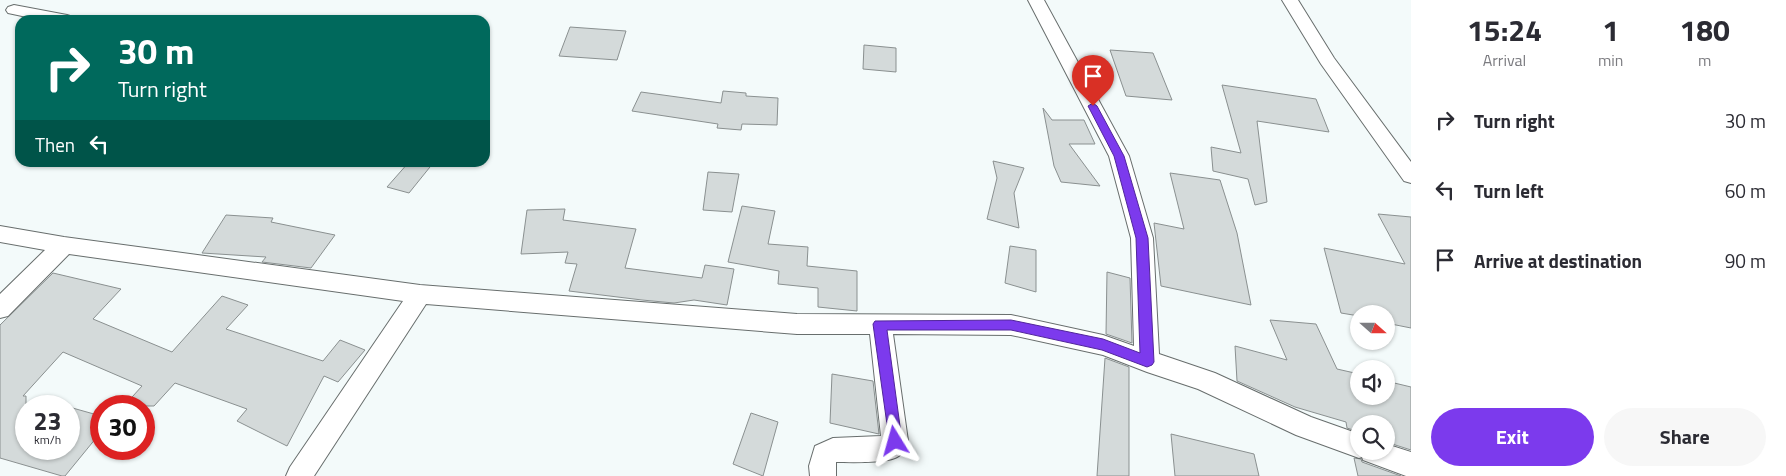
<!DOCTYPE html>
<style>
:root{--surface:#fff;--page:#f7f7f7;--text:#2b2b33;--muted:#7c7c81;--accent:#7c3aed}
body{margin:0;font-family:"Titillium Web",sans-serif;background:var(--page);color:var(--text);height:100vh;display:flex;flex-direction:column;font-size:19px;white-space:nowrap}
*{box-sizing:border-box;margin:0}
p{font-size:16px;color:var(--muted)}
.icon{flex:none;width:28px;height:28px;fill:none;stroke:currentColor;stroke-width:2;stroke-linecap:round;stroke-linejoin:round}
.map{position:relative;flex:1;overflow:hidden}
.details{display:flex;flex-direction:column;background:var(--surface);width:375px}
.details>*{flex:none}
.top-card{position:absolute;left:15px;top:15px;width:475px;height:152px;border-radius:15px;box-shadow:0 1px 4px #0004;background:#00695c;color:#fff;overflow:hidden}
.needle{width:32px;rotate:111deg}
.buttons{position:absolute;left:1350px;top:305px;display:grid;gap:10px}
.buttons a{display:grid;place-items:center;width:45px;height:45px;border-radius:50%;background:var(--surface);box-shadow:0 1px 4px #0004;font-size:25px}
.speed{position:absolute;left:15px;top:395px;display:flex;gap:10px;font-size:25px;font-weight:700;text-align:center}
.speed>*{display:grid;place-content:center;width:65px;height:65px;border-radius:50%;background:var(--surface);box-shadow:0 1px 4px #0004;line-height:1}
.speed small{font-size:12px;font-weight:400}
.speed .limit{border:8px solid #d22;background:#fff;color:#111}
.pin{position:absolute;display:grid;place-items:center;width:42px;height:42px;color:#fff;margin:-51px -21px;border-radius:50% 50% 50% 0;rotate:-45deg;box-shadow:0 0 5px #0007}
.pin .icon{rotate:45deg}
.me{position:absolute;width:55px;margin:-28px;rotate:352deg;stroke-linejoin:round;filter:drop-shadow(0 0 4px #0008)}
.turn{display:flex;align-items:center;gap:18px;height:105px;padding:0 20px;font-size:22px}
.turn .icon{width:65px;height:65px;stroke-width:2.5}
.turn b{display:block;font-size:35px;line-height:42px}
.then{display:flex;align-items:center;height:48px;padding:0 20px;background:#0003;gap:10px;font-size:19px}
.eta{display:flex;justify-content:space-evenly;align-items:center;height:85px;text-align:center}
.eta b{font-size:30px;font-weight:700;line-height:35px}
.button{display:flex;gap:10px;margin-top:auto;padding:10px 20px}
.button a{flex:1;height:58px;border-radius:30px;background:var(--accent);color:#fff;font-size:20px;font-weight:700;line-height:58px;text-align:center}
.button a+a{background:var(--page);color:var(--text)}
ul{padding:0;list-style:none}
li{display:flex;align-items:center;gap:15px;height:70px;padding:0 20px}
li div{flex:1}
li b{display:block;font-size:19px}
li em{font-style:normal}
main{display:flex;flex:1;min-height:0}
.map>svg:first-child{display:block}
.building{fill:#d4dada;stroke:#8a9090}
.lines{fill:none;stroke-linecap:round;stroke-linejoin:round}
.minor-casing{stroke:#686e6d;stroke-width:2}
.minor{fill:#fff;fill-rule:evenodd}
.route{fill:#7c3aed;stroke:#51269a}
</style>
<main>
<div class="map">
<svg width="1411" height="476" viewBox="0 0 1411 476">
<rect width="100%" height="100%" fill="#f3fafa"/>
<g class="building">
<polygon points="570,27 626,31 617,60 559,56"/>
<polygon points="864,45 896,48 896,72 863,69"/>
<polygon points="1110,50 1153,53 1172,100 1126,96"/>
<polygon points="1222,85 1316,99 1329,132 1257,121 1267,202 1255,205 1248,179 1213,171 1211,147 1241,153"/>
<polygon points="723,91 746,93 746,96 778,98 777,125 742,124 741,130 717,128 718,124 632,111 641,92 721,103"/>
<polygon points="1043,108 1052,120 1084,120 1095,144 1069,144 1100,186 1061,182 1054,166"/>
<polygon points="993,161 1024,168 1014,193 1019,228 987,219 997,178"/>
<polygon points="409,162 434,162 409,193 387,187"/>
<polygon points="708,172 739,174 732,212 703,210"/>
<polygon points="1170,173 1220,180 1237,233 1251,305 1161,286 1154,223 1184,229"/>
<polygon points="742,206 775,211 768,244 808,247 807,266 857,271 857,311 818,307 818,288 778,284 779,271 728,262"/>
<polygon points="565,209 563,220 636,229 625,268 702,278 705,265 734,269 727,305 694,300 674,303 642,300 569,291 577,264 565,263 568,252 521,254 527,210"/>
<polygon points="1378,214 1411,217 1411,328 1386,323 1386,314 1359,314 1359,316 1341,313 1324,248 1405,264"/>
<polygon points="226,215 273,218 271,222 335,235 311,268 262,262 266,257 202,253"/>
<polygon points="1010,246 1036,250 1036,292 1005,283"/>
<polygon points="1107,272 1130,278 1132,343 1106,334"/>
<polygon points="53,273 121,289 93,319 172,352 222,296 248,305 226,329 323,361 340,340 365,350 338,382 324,376 287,446 237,421 247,409 175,383 154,406 124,406 142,386 63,352 23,396 26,396 26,449 69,449 69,407 101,416 101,432 65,476 62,476 0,458 0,325"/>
<polygon points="1270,320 1316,324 1337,369 1359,374 1359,396 1386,396 1386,381 1411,387 1411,450 1386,442 1386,424 1359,424 1359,432 1347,428 1346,422 1295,407 1237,381 1235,346 1287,360"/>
<polygon points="1105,358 1129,367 1129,476 1097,476"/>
<polygon points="832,374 873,381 879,434 830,423"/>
<polygon points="751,413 778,422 763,476 733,464"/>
<polygon points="1171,434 1254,454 1259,476 1175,476"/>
<polygon points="1354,458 1361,459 1362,462 1401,476 1358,476"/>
</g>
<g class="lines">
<g class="minor-casing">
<g id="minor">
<path d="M 1028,0 L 1044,0 L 1129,156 L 1153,238 L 1159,354 L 1215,373 L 1311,417 L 1359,434 L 1359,451 L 1386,451 L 1386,444 L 1411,452 L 1411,476 L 1406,476 L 1363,460 L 1362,457 L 1359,458 L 1296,435 L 1198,389 L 1147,372 L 1103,355 L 1011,335 L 893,334 L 908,441 C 906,446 904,452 900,455 C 891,464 850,462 836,462 L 836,476 L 810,476 L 809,466 L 815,446 L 833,438 L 881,436 L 870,334 L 797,334 L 426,304 L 314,476 L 286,476 L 290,467 L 403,301 L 69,254 L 8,316 L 0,318 L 0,294 L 45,250 L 0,242 L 0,226 L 64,237 L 420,285 L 797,314 L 1011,315 L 1103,335 L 1134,346 L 1131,238 L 1109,156 Z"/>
<polygon points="1282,0 1298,0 1334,58 1411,162 1411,183 1404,181 1321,64"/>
<polygon points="14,5 67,15 73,17 75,20 41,20 8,13 6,10 8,7"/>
</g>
</g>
<use href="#minor" class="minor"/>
</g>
<polygon class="route" points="1093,103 1097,106 1124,156 1148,238 1154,362 1152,365 1147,367 1102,350 1011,330 887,330 902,441 900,446 895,448 890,446 873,324 875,321 1011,320 1103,339 1140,353 1136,238 1114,156 1088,106"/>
</svg>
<div class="buttons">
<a><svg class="needle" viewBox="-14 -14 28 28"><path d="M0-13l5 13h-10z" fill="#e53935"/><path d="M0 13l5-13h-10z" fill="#7c7c81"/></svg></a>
<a><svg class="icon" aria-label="sound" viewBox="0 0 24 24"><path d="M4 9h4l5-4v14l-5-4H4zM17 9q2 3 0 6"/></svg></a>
<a><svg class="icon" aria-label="search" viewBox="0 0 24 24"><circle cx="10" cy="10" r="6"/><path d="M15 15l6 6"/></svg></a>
</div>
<div class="speed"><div>23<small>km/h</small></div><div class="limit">30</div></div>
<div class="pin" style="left:1093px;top:106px;background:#d93025"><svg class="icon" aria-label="arrive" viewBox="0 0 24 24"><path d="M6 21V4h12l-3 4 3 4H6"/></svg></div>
<svg class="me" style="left:895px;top:441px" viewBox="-20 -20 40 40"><path d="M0-17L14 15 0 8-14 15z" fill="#7c3aed" stroke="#fff" stroke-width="4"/></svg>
<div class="top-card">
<div class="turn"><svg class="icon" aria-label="right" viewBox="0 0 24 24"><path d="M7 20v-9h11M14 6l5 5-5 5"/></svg><div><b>30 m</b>Turn right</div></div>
<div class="then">Then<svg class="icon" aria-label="left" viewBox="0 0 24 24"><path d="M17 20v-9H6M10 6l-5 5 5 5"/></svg></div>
</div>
</div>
<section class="details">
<div class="eta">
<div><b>15:24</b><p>Arrival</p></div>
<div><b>1</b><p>min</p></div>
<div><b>180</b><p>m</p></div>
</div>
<ul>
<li><svg class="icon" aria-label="right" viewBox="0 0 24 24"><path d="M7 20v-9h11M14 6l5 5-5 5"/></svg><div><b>Turn right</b></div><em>30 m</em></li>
<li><svg class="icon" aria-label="left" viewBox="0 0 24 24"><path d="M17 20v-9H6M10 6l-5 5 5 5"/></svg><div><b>Turn left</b></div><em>60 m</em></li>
<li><svg class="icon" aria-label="arrive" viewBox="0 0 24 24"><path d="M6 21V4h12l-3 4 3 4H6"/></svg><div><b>Arrive at destination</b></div><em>90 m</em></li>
</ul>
<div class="button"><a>Exit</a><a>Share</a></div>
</section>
</main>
